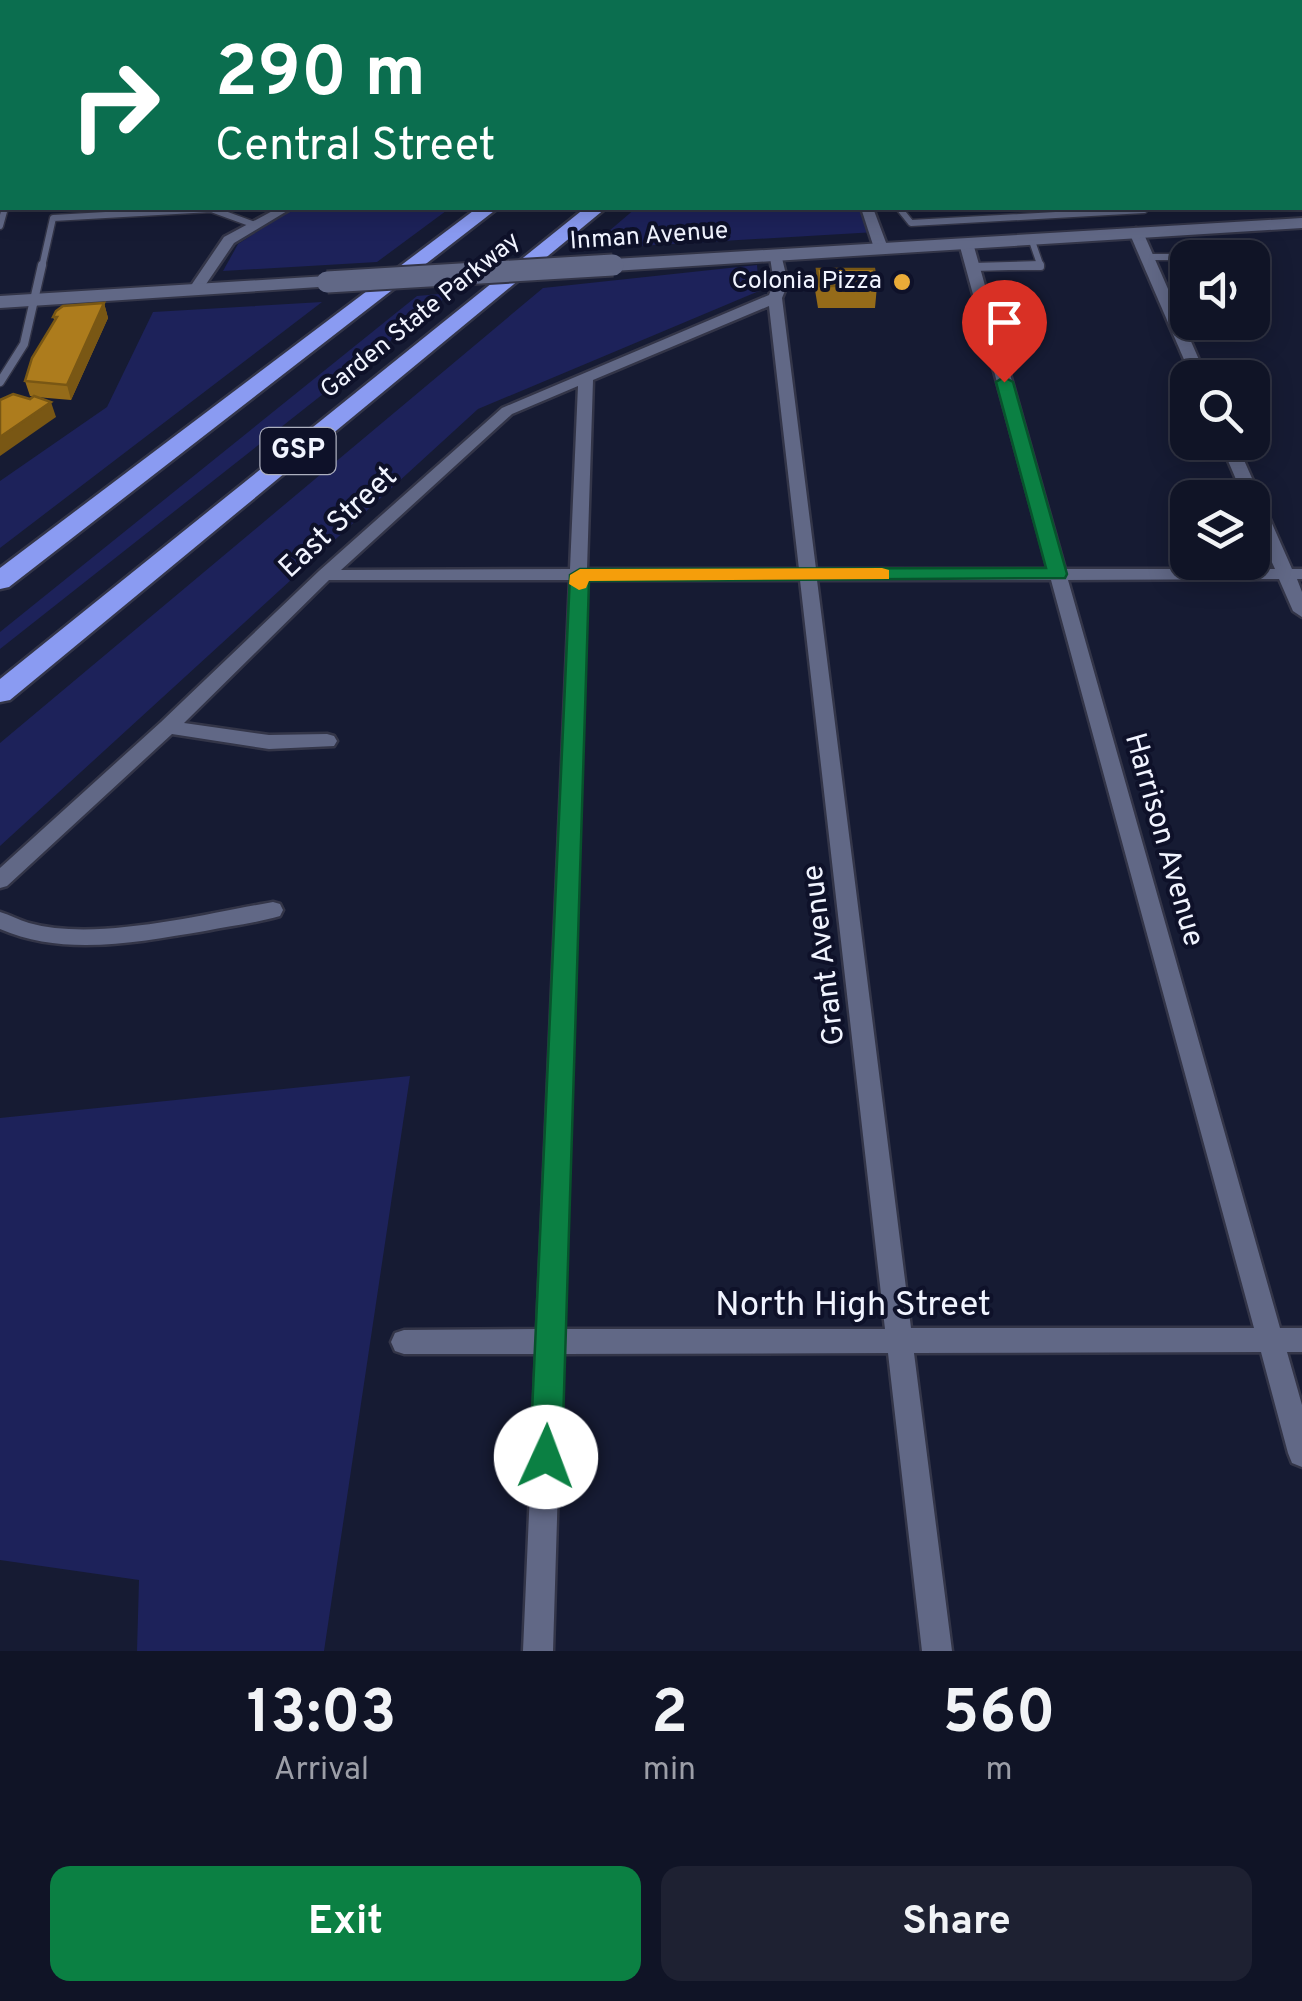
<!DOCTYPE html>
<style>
:root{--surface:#101426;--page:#1e2132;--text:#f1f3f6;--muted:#9c9ea7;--line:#303343;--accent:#0b8043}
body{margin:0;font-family:Overpass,sans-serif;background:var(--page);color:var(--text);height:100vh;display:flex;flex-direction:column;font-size:38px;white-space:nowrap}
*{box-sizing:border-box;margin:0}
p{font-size:32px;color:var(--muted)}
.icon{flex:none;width:55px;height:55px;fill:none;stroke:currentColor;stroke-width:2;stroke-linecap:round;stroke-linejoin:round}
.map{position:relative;height:1651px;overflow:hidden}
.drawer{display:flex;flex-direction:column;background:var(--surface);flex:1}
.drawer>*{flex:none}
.guide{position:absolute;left:0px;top:0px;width:1302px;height:210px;box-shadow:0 5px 25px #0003,0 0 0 2px var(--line);background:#0b6e4f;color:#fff;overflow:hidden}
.tools{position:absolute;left:1170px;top:240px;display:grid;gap:20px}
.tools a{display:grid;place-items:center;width:100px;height:100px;border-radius:20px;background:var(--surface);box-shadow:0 5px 25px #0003,0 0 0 2px var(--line);font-size:50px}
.pin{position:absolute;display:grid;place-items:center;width:85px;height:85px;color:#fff;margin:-102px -42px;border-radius:50% 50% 50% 0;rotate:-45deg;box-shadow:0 0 10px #0007}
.pin .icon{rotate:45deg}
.me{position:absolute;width:110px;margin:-55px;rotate:2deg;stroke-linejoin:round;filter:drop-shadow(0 0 8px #0008)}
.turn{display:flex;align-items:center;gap:35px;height:210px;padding:0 50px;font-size:45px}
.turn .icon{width:130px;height:130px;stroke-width:2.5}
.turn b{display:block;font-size:70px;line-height:85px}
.eta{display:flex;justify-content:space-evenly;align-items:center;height:170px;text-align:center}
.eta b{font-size:60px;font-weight:700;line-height:70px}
.primary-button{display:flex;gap:20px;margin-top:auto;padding:20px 50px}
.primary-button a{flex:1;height:115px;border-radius:20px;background:var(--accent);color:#fff;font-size:40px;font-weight:700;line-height:115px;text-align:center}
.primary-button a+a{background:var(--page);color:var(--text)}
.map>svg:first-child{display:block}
.green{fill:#1d225a}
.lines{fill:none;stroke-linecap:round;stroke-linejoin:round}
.lane-far1-casing{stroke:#333548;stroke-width:9}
.lane-casing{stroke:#333548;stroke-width:11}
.street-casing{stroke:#333548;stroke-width:5}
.secondary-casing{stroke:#333548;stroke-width:4}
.highway-casing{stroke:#333548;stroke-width:5}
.lane-far1{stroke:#616886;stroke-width:6}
.lane{stroke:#616886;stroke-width:8}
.street{fill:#616886;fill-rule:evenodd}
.secondary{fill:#616886;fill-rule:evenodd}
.highway{fill:#8a9bf2;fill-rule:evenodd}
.secondary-bridge-far1-casing{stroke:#333548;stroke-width:19;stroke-linecap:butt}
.secondary-bridge-casing{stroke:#333548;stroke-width:25;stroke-linecap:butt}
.secondary-bridge-far1{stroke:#616886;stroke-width:16}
.secondary-bridge{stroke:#616886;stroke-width:21}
.wall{fill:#956b19}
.shaded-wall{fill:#795714}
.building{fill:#ad7c1d;stroke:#795714;stroke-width:2.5}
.route{fill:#0b8043;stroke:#07532c;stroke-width:2.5}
.slow{fill:#f59e0b}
.poi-dot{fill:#e9ab38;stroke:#0e1129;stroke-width:4}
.labels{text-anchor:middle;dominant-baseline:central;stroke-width:8;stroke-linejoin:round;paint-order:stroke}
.far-street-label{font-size:25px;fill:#f1f4ff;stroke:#0e1129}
.far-poi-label{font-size:25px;fill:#f1f4ff;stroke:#0e1129;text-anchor:end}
.shield{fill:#0e1129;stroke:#adb0bf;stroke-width:2.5}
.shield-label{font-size:28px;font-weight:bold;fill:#f1f4ff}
.street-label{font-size:30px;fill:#f1f4ff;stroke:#0e1129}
.near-street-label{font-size:35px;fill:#f1f4ff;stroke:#0e1129}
</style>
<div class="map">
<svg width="1302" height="1651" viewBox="0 0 1302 1651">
<rect width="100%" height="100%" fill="#161b33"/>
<g class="green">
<polygon points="294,208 450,208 377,262 223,271 238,244"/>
<polygon points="636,208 867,208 876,232 588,249"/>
<polygon points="757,265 759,291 478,409 0,846 0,743 543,288"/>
<polygon points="451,293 0,649 0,632 417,296"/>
<polygon points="322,302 0,548 0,481 107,407 153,312"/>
<polygon points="410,1076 324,1651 137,1651 139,1580 0,1560 0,1118"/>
</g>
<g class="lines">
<g class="lane-far1-casing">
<g id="lane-far1">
<polyline points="899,208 911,223 1144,210"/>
<polyline points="0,226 5,208"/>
<polyline points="1147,257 1228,257"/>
<polyline points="42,267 53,218 211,209 255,225"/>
<polyline points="973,267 1041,267 1031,238"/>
</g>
</g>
<g class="lane-casing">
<g id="lane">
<polyline points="973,267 1040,265"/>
<polyline points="781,283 826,284"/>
<polyline points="0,382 24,344 42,265"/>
</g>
</g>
<g class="street-casing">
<g id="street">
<polygon points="301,0 311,0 312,2 302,2"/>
<polygon points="1000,0 1092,0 999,2"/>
<polygon points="1149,0 1160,0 1161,2 1151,2"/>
<polygon points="1300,10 1302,10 1300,17"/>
<rect x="1300" y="72" width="2" height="6"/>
<polygon points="1300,167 1302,168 1302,178 1300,177"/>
<polygon points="278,208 292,208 234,243 200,293 190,293 188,290 224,237"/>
<polygon points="861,208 873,208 888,248 886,251 874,248"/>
<polygon points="1136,228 1143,232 1207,378 1192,378 1129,232"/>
<path d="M 961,240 L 973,243 L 1065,569 L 1275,569 L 1252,518 L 1252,498 L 1244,498 L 1220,442 L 1236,442 L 1292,569 L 1302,569 L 1302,579 L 1297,579 L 1302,592 L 1302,617 L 1293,611 L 1279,579 L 1068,580 L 1280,1328 L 1302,1328 L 1302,1352 L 1287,1352 L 1302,1405 L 1302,1467 L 1292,1463 L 1288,1453 L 1261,1352 L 914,1353 L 952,1651 L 922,1651 L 888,1353 L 562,1354 L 553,1651 L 523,1651 L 536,1354 L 404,1354 L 395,1351 L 391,1342 L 395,1333 L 404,1330 L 537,1329 L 570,580 L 329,580 L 184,723 L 269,735 L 327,734 L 334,736 L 337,741 L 334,746 L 269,749 L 172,734 L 7,886 L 0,888 L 0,868 L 161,722 L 319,571 L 502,408 L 769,295 L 774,283 L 769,251 L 781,254 L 788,283 L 782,298 L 816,569 L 1048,569 L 959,243 ZM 769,306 L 799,569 L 587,569 L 593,380 ZM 578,386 L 570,569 L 341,570 L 512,414 ZM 587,580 L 800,580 L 885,1329 L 563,1329 ZM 817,580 L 1051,580 L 1254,1328 L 911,1328 Z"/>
<path d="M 273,902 L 280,904 L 283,910 L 280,916 C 256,923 230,926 205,931 C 138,942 64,957 0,929 L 0,912 C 10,915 19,920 29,923 C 96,942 204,914 273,902 Z"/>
</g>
</g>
<g class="secondary-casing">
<g id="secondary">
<polygon points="1302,218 1302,228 613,271 604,265 613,259"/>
<polygon points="327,276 334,278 334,286 0,308 0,296"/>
</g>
</g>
<g class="highway-casing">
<g id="highway">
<polygon points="477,208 498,208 9,587 0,589 0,568"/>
<polygon points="585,208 606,208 10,700 0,702 0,679"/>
</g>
</g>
<use href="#lane-far1" class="lane-far1"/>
<use href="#lane" class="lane"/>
<use href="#street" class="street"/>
<use href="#secondary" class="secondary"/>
<use href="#highway" class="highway"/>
<g class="secondary-bridge-far1-casing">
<polyline id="secondary-bridge-far1" points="578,267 613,265"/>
</g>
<g class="secondary-bridge-casing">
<polyline id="secondary-bridge" points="327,282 613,265"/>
</g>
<use href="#secondary-bridge-far1" class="secondary-bridge-far1"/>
<use href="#secondary-bridge" class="secondary-bridge"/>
</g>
<g class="wall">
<polygon points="0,0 139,0 138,2 2,2 2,59 0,60"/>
<polygon points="1184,0 1227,0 1186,2"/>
<rect x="0" y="64" width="2" height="65"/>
<polygon points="817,269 877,286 875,308 818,308 815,290"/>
<polygon points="104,303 108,318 71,400 36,397 56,417 30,399 33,396 30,396 25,381 55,322 53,317"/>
</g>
<g class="shaded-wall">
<polygon points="104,303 108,318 71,400 67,385"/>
<polygon points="51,402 56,417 0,456 0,437"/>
</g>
<g class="building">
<polygon points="0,0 42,0 40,2 2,2 2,46 0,47"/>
<polygon points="88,0 126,0 125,2 87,2"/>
<rect x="0" y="64" width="2" height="45"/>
<polygon points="817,269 874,269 877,286 820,286"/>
<polygon points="104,303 67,385 25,381 32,358 57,317 53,317 56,311 63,306"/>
<polygon points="13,394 30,399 34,396 51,402 0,437 0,400"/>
</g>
<polygon class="route" points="1004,377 1013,382 1067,574 1065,578 589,581 562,1457 557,1468 546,1473 535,1468 530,1457 570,575 580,569 1046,568 996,382"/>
<polygon class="slow" points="882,568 889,570 889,579 589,581 586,588 579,590 569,584 570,575 580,569"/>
<circle class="poi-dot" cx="902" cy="282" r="10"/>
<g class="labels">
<g class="far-street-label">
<text transform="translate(649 237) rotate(-4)">Inman Avenue</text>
<text transform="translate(421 316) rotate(-39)">Garden State Parkway</text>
</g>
<g class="far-poi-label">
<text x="882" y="282">Colonia Pizza</text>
</g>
<rect class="shield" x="260.5" y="428" width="75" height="46" rx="8"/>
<g class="shield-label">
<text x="298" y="451">GSP</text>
</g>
<g class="street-label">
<text transform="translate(339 523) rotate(-43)">East Street</text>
<text transform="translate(1163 840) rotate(74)">Harrison Avenue</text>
<text transform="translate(825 955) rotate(-97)">Grant Avenue</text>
</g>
<g class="near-street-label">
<text x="853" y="1306">North High Street</text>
</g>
</g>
</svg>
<div class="tools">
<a><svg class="icon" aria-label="sound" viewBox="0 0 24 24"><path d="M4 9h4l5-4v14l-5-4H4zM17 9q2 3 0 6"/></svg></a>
<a><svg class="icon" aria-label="search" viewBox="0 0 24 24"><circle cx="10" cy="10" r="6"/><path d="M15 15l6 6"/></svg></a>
<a><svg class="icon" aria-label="layers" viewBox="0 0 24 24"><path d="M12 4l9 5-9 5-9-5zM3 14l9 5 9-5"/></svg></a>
</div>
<div class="pin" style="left:1004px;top:382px;background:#d93025"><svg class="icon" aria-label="arrive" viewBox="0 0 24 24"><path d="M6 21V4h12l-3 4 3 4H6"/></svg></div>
<svg class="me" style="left:546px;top:1457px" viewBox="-20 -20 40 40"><circle r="19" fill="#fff"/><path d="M0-13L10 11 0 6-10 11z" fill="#0b8043"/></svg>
<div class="guide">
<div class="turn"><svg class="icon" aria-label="right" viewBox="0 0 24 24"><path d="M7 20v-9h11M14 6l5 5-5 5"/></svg><div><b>290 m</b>Central Street</div></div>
</div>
</div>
<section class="drawer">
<div class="eta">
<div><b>13:03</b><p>Arrival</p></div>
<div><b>2</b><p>min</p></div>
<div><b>560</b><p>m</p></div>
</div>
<div class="primary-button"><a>Exit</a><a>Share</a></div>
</section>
